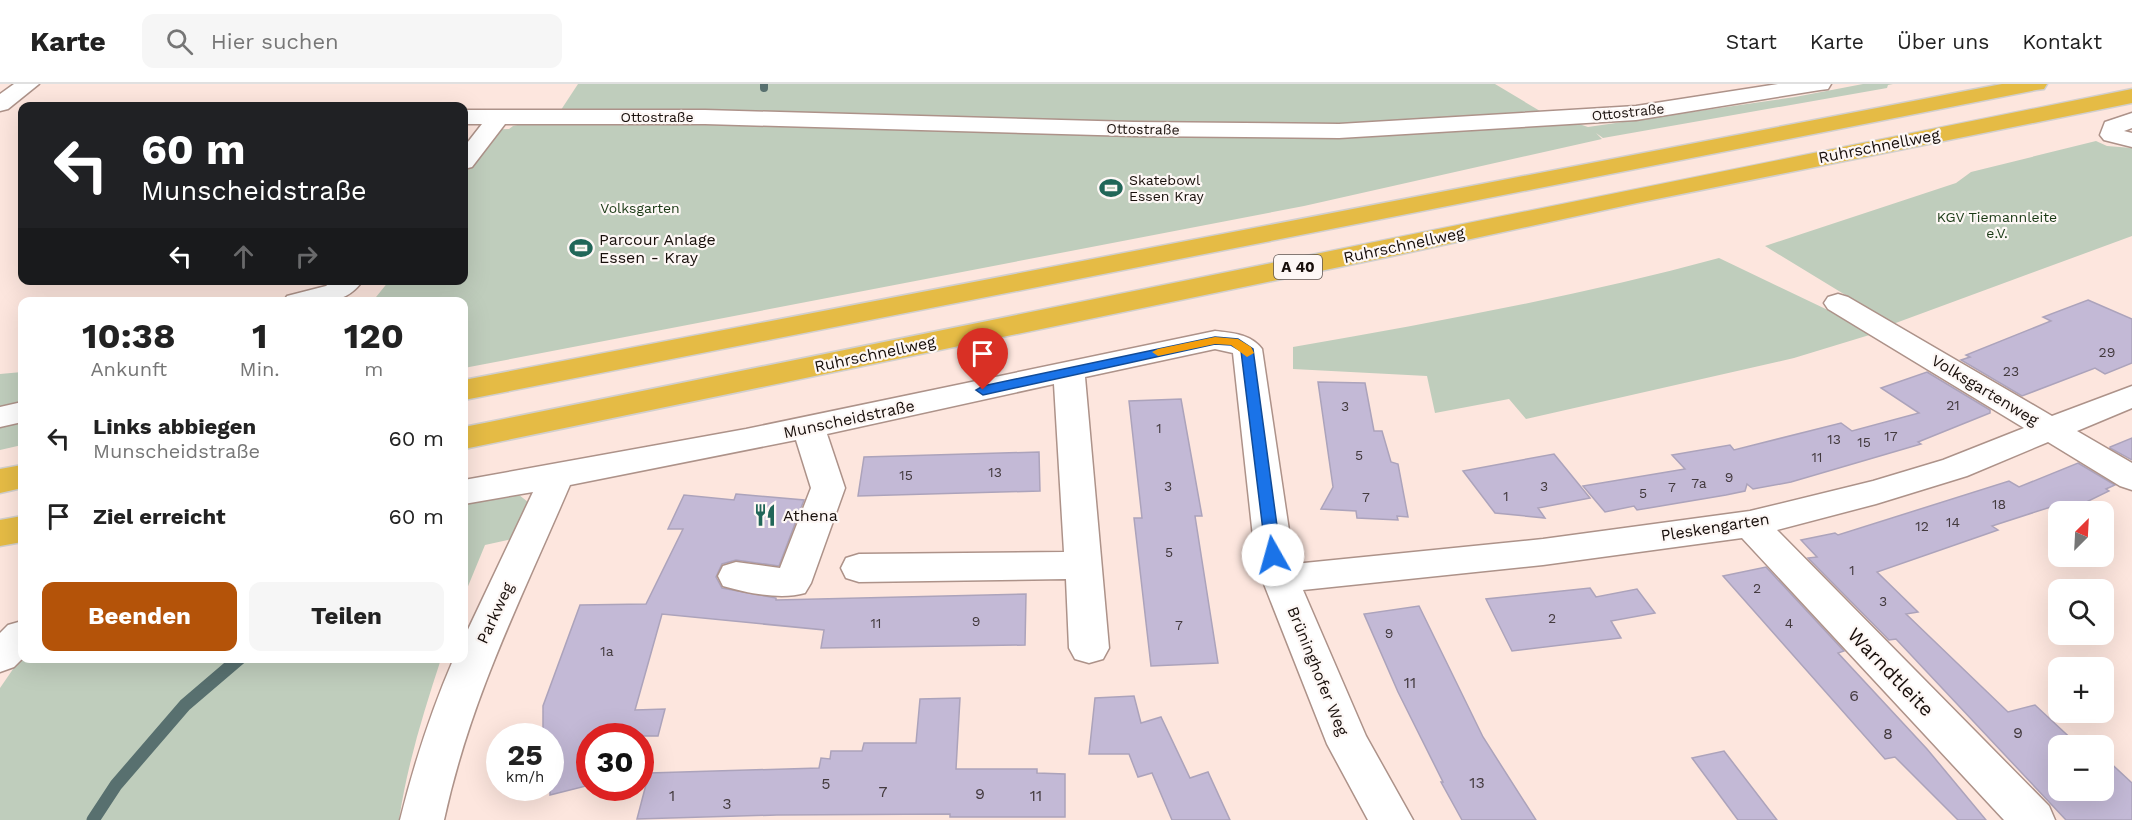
<!DOCTYPE html>
<html lang="de">
<meta charset="utf-8">
<style>
:root{--surface:#fff;--page:#f6f6f6;--text:#222;--muted:#767676;--line:#e0e0e0;--accent:#b45309}
body{margin:0;font-family:"Work Sans",sans-serif;background:var(--page);color:var(--text);height:100vh;display:flex;flex-direction:column;font-size:22px;white-space:nowrap}
*{box-sizing:border-box;margin:0}
p{font-size:20px;color:var(--muted)}
.icon{flex:none;width:33px;height:33px;fill:none;stroke:currentColor;stroke-width:2;stroke-linecap:round;stroke-linejoin:round}
.map{position:relative;flex:1;overflow:hidden}
.panel{position:absolute;left:18px;top:213px;width:450px;height:366px;display:flex;flex-direction:column;background:var(--surface);border-radius:12px;box-shadow:0 6px 24px #0002}
.panel>*{flex:none}
.guide{position:absolute;left:18px;top:18px;width:450px;height:183px;border-radius:12px;box-shadow:0 6px 24px #0002;background:#202124;color:#fff;overflow:hidden}
.needle{width:39px;rotate:24deg}
.buttons{position:absolute;left:2048px;top:417px;display:grid;gap:12px}
.buttons a{display:grid;place-items:center;width:66px;height:66px;border-radius:12px;background:var(--surface);box-shadow:0 6px 24px #0002;font-size:30px}
.speed{position:absolute;left:486px;top:639px;display:flex;gap:12px;font-size:30px;font-weight:700;text-align:center}
.speed>*{display:grid;place-content:center;width:78px;height:78px;border-radius:50%;background:var(--surface);box-shadow:0 6px 24px #0002;line-height:1}
.speed small{font-size:15px;font-weight:400}
.speed .limit{border:9px solid #d22;background:#fff;color:#111}
.pin{position:absolute;display:grid;place-items:center;width:51px;height:51px;color:#fff;margin:-62px -26px;border-radius:50% 50% 50% 0;rotate:-45deg;box-shadow:0 0 6px #0007}
.pin .icon{rotate:45deg}
.me{position:absolute;width:66px;margin:-33px;rotate:353deg;stroke-linejoin:round;filter:drop-shadow(0 0 4px #0008)}
.turn{display:flex;align-items:center;gap:21px;height:126px;padding:0 24px;font-size:27px}
.turn .icon{width:78px;height:78px;stroke-width:2.5}
.turn b{display:block;font-size:42px;line-height:51px}
.lanes{display:flex;align-items:center;height:57px;padding:0 24px;background:#0003;justify-content:center;gap:30px;direction:ltr}
.lanes .off{opacity:.35}
.eta{display:flex;justify-content:space-evenly;align-items:center;height:102px;text-align:center}
.eta b{font-size:36px;font-weight:700;line-height:42px}
.button{display:flex;gap:12px;margin-top:auto;padding:12px 24px}
.button a{flex:1;height:69px;border-radius:12px;background:var(--accent);color:#fff;font-size:24px;font-weight:700;line-height:69px;text-align:center}
.button a+a{background:var(--page);color:var(--text)}
ul{padding:0;list-style:none}
li{display:flex;align-items:center;gap:18px;height:78px;padding:0 24px}
li div{flex:1}
li b{display:block;font-size:22px}
li em{font-style:normal}
header{display:flex;align-items:center;gap:36px;box-sizing:border-box;height:84px;padding:0 30px;background:var(--surface);border-bottom:2px solid var(--line)}
header strong{font-size:28px}
nav{display:flex;gap:33px;margin-inline-start:auto;font-size:21px}
.search{width:420px;height:54px;background:var(--page);display:flex;align-items:center;gap:15px;box-sizing:border-box;padding:0 21px;border-radius:12px;color:var(--muted);font-size:22px}
.map>svg:first-child{display:block}
.green{fill:#bfcdbc}
.lines{fill:none;stroke-linecap:round;stroke-linejoin:round}
.stream-far1{stroke:#58706f;stroke-width:8}
.stream{stroke:#58706f;stroke-width:13}
.building{fill:#c3b9d6;stroke:#aca3bb;stroke-width:1.5}
.minor-casing{stroke:#ad9289;stroke-width:3}
.highway-casing{stroke:#d1cfce;stroke-width:3}
.minor{fill:#fff;fill-rule:evenodd}
.highway{fill:#e5bb45;fill-rule:evenodd}
.route{fill:#1a73e8;stroke:#114b97;stroke-width:1.5}
.slow{fill:#f59e0b}
.labels{text-anchor:middle;dominant-baseline:central;stroke-width:4.5;stroke-linejoin:round;paint-order:stroke}
.far-street-label{font-size:14px;fill:#180f0b;stroke:#fdf7f5}
.far-poi-label{font-size:14px;fill:#180f0b;stroke:#fdf7f5;text-anchor:start}
.far-park-label{font-size:14px;fill:#183813;stroke:#fdf7f5}
.number-label{font-size:14px;fill:#433a3e}
.shield{fill:#fdf7f5;stroke:#5d5551;stroke-width:1.5}
.shield-label{font-size:15px;font-weight:bold;fill:#180f0b}
.street-label{font-size:16px;fill:#180f0b;stroke:#fdf7f5}
.poi-label{font-size:16px;fill:#180f0b;stroke:#fdf7f5;text-anchor:start}
.near-number-label{font-size:16px;fill:#433a3e}
.near-street-label{font-size:20px;fill:#180f0b;stroke:#fdf7f5}
</style>
<header>
<strong>Karte</strong>
<div class="search"><svg class="icon" aria-label="search" viewBox="0 0 24 24"><circle cx="10" cy="10" r="6"/><path d="M15 15l6 6"/></svg>Hier suchen</div>
<nav><a>Start</a><a>Karte</a><a>Über uns</a><a>Kontakt</a></nav>
</header>
<div class="map">
<svg width="2132" height="736" viewBox="0 0 2132 736">
<rect width="100%" height="100%" fill="#fde6de"/>
<g class="green">
<polygon points="578,0 1495,0 1540,27 1588,43 1795,13 1863,0 1893,0 1888,1 1887,4 1603,54 1596,49 1602,55 1304,122 464,284 464,218 372,218 389,197 464,196 464,62 478,46 509,45 513,42 557,32"/>
<polygon points="2096,57 2107,62 2132,64 2132,152 1893,240 1765,162 1956,99 1971,88"/>
<path d="M 1719,174 L 1876,249 L 1794,274 L 1526,335 L 1509,315 L 1435,329 L 1427,292 L 1293,285 L 1293,263 C 1436,238 1579,212 1719,174 Z"/>
<polygon points="22,288 22,361 0,366 0,290"/>
<polygon points="505,409 519,411 528,418 529,429 517,454 485,461 464,512 464,416"/>
<path d="M 22,572 L 22,574 L 441,575 C 424,627 407,681 399,736 L 0,736 L 0,604 Z"/>
</g>
<g class="lines">
<polyline class="stream-far1" points="764,0 764,4"/>
<polyline class="stream" points="93,736 116,701 185,621 240,574"/>
</g>
<g class="building">
<polygon points="2088,216 2132,235 2132,279 2105,290 2095,284 2022,312 1961,276 1970,273 1966,271 2051,237 2043,233"/>
<polygon points="1927,288 1990,326 1990,329 1918,358 1921,360 1791,398 1753,405 1747,400 1745,407 1726,411 1637,426 1634,422 1605,428 1583,402 1685,385 1672,371 1730,361 1734,366 1841,339 1852,347 1919,329 1881,304"/>
<polygon points="1318,298 1365,299 1374,347 1382,347 1391,378 1398,380 1408,433 1397,432 1398,436 1357,434 1356,427 1321,425 1333,403"/>
<polygon points="1181,315 1202,432 1195,432 1218,579 1151,582 1134,434 1142,434 1129,317"/>
<polygon points="2132,354 2132,376 2110,364 2110,363"/>
<polygon points="1039,368 1040,407 858,412 864,373"/>
<polygon points="1554,370 1590,414 1538,424 1545,434 1495,429 1463,387"/>
<polygon points="2078,379 2115,401 2106,405 2109,407 2070,426 2060,420 1992,442 1998,446 1877,488 1918,528 1906,530 2008,628 2035,621 2079,662 2058,662 2058,706 2103,706 2104,673 2132,699 2132,736 2066,736 1896,555 1889,556 1808,474 1817,473 1801,456 1835,449 1838,451 2009,397 2019,403"/>
<polygon points="736,410 804,416 779,482 736,476 722,480 716,493 722,504 776,514 776,516 1026,510 1025,561 821,564 824,546 662,530 635,626 665,625 658,652 590,652 590,701 550,711 550,652 543,652 543,622 580,521 646,520 683,445 668,445 684,411 734,416"/>
<polygon points="1766,483 1844,567 1838,569 1927,665 1986,736 1958,736 1895,673 1885,675 1723,492"/>
<polygon points="1590,504 1596,513 1637,505 1655,529 1611,537 1621,554 1512,567 1486,515"/>
<polygon points="1419,522 1483,653 1536,736 1462,736 1441,698 1443,698 1398,608 1364,530"/>
<polygon points="1134,612 1141,639 1161,633 1190,694 1208,688 1230,736 1172,736 1152,689 1138,693 1129,670 1089,670 1095,614"/>
<polygon points="960,614 956,685 1037,685 1037,689 1065,690 1065,733 950,733 950,730 777,731 637,735 649,689 819,684 821,674 830,675 831,667 862,667 864,659 916,659 920,615"/>
<polygon points="1724,667 1777,736 1738,736 1692,674"/>
</g>
<g class="lines">
<g class="minor-casing">
<g id="minor">
<polygon points="14,0 39,0 8,25 0,27 0,10"/>
<polygon points="1778,0 1831,0 1828,5 1820,6 1636,36 1339,54 1134,52 705,40 505,40 472,83 464,85 464,63 482,40 464,40 464,26 705,26 1134,38 1339,40 1636,22"/>
<polygon points="2132,29 2132,44 2124,47 2132,49 2132,63 2104,56 2100,51 2105,38"/>
<path d="M 333,196 L 363,196 C 345,224 313,218 283,218 L 287,212 L 326,202 Z"/>
<path d="M 1838,210 L 1848,213 L 2052,332 L 2132,302 L 2132,324 L 2077,347 L 2132,379 L 2132,406 L 2120,402 L 2048,358 L 1967,392 L 1876,420 L 1777,446 L 2049,722 L 2055,736 L 2004,736 L 1742,454 L 1543,481 L 1303,506 L 1366,652 L 1413,736 L 1368,736 L 1327,660 L 1262,495 L 1255,471 L 1233,269 L 1215,265 L 1085,293 L 1109,564 L 1103,575 L 1089,579 L 1075,575 L 1069,564 L 1066,495 L 859,498 L 846,494 L 841,484 L 846,474 L 859,470 L 1064,468 L 1054,300 L 827,350 L 845,404 L 811,499 L 805,509 C 781,516 747,509 723,502 L 718,492 L 723,482 L 736,478 L 780,484 L 811,404 L 796,356 L 570,401 C 522,513 470,615 444,736 L 400,736 C 414,680 431,627 454,574 L 464,574 L 464,554 L 533,408 L 464,420 L 464,396 L 746,345 L 1215,247 C 1232,249 1251,250 1262,265 L 1294,480 L 1543,455 L 1750,427 L 1873,397 L 1943,376 L 2024,344 L 1828,225 L 1824,219 L 1828,213 Z"/>
<polygon points="22,318 22,338 0,343 0,323"/>
<polygon points="22,537 23,574 14,583 0,588 0,549 8,541"/>
</g>
</g>
<g class="highway-casing">
<g id="highway">
<polygon points="2002,0 2047,0 2044,5 2036,6 464,316 464,296"/>
<path d="M 2132,5 L 2132,19 L 1637,119 L 1397,171 L 464,365 L 464,343 C 1020,231 1576,116 2132,5 Z"/>
<polygon points="22,381 22,404 0,409 0,385"/>
<polygon points="22,432 22,458 0,462 0,436"/>
</g>
</g>
<use href="#minor" class="minor"/>
<use href="#highway" class="highway"/>
</g>
<polygon class="route" points="1215,253 1238,255 1253,265 1281,471 1279,475 1268,475 1266,471 1241,267 1231,261 1215,260 983,311 976,306 983,302"/>
<polygon class="slow" points="1215,253 1238,255 1251,263 1254,269 1247,273 1231,261 1215,260 1158,272 1152,268 1158,265"/>
<defs>
<g id="stadium-bare" transform="scale(1.8)"><path d="M0-5a6.5 5 0 1 0 0 10a6.5 5 0 1 0 0-10ZM-3.5-1.8h7v3.6h-7Z" fill="#216658" stroke="#fdf7f5" stroke-width="2.5" paint-order="stroke"/></g>
<g id="restaurant-bare" transform="scale(1.8)"><path d="M-5-6h1v4h1v-4h1v4h1v-4h1v5L-1.5 .5V6h-2V.5L-5-1ZM5-6V6H3V1.5H1.5Q1.5-4 5-6Z" fill="#216658" stroke="#fdf7f5" stroke-width="2.5" paint-order="stroke"/></g>
</defs>
<g fill-rule="evenodd">
<use href="#stadium-bare" x="1111" y="104"/>
<use href="#stadium-bare" x="581" y="164"/>
<use href="#restaurant-bare" x="765" y="431"/>
</g>
<g class="labels">
<g class="far-street-label">
<text transform="translate(1628 28) rotate(-6)">Ottostraße</text>
<text x="657" y="33">Ottostraße</text>
<text transform="translate(1143 45) rotate(1)">Ottostraße</text>
</g>
<g class="far-poi-label">
<text x="1129" y="96">Skatebowl<tspan x="1129" dy="16">Essen Kray</tspan></text>
</g>
<g class="far-park-label">
<text x="640" y="124">Volksgarten</text>
<text x="1997" y="133">KGV Tiemannleite<tspan x="1997" dy="16">e.V.</tspan></text>
</g>
<g class="number-label">
<text x="2107" y="268">29</text>
<text x="2011" y="287">23</text>
<text x="1953" y="321">21</text>
<text x="1345" y="322">3</text>
<text x="1159" y="344">1</text>
<text x="1891" y="352">17</text>
<text x="1834" y="355">13</text>
<text x="1864" y="358">15</text>
<text x="1359" y="371">5</text>
<text x="1817" y="373">11</text>
<text x="995" y="388">13</text>
<text x="906" y="391">15</text>
<text x="1729" y="393">9</text>
<text x="1699" y="399">7a</text>
<text x="1168" y="402">3</text>
<text x="1544" y="402">3</text>
<text x="1672" y="403">7</text>
<text x="1643" y="409">5</text>
<text x="1506" y="412">1</text>
<text x="1366" y="413">7</text>
<text x="1999" y="420">18</text>
<text x="1953" y="438">14</text>
<text x="1922" y="442">12</text>
<text x="1169" y="468">5</text>
<text x="1852" y="486">1</text>
<text x="1757" y="504">2</text>
<text x="1883" y="517">3</text>
<text x="1552" y="534">2</text>
<text x="976" y="537">9</text>
<text x="876" y="539">11</text>
<text x="1789" y="539">4</text>
<text x="1179" y="541">7</text>
<text x="1389" y="549">9</text>
<text x="607" y="567">1a</text>
</g>
<rect class="shield" x="1274" y="171" width="48" height="24" rx="4.5"/>
<g class="shield-label">
<text x="1298" y="183">A 40</text>
</g>
<g class="street-label">
<text transform="translate(1879 62) rotate(-11)">Ruhrschnellweg</text>
<text transform="translate(1404 161) rotate(-12)">Ruhrschnellweg</text>
<text transform="translate(875 270) rotate(-12)">Ruhrschnellweg</text>
<text transform="translate(1985 306) rotate(31)">Volksgartenweg</text>
<text transform="translate(849 335) rotate(-12)">Munscheidstraße</text>
<text transform="translate(1715 443) rotate(-9)">Pleskengarten</text>
<text transform="translate(495 529) rotate(-65)">Parkweg</text>
<text transform="translate(1318 587) rotate(68)">Brüninghofer Weg</text>
</g>
<g class="poi-label">
<text x="599" y="155">Parcour Anlage<tspan x="599" dy="18">Essen - Kray</tspan></text>
<text x="783" y="431">Athena</text>
</g>
<g class="near-number-label">
<text x="1410" y="598">11</text>
<text x="1854" y="611">6</text>
<text x="2018" y="648">9</text>
<text x="1888" y="649">8</text>
<text x="1477" y="698">13</text>
<text x="826" y="699">5</text>
<text x="883" y="707">7</text>
<text x="980" y="709">9</text>
<text x="672" y="711">1</text>
<text x="1036" y="711">11</text>
<text x="727" y="719">3</text>
</g>
<g class="near-street-label">
<text transform="translate(1891 588) rotate(46)">Warndtleite</text>
</g>
</g>
</svg>
<div class="buttons">
<a><svg class="needle" viewBox="-14 -14 28 28"><path d="M0-13l5 13h-10z" fill="#e53935"/><path d="M0 13l5-13h-10z" fill="#767676"/></svg></a>
<a><svg class="icon" aria-label="search" viewBox="0 0 24 24"><circle cx="10" cy="10" r="6"/><path d="M15 15l6 6"/></svg></a>
<a>+</a>
<a>−</a>
</div>
<div class="speed"><div>25<small>km/h</small></div><div class="limit">30</div></div>
<div class="pin" style="left:983px;top:306px;background:#d93025"><svg class="icon" aria-label="arrive" viewBox="0 0 24 24"><path d="M6 21V4h12l-3 4 3 4H6"/></svg></div>
<svg class="me" style="left:1273px;top:471px" viewBox="-20 -20 40 40"><circle r="19" fill="#fff"/><path d="M0-13L10 11 0 6-10 11z" fill="#1a73e8"/></svg>
<div class="guide">
<div class="turn"><svg class="icon" aria-label="left" viewBox="0 0 24 24"><path d="M17 20v-9H6M10 6l-5 5 5 5"/></svg><div><b>60 m</b>Munscheidstraße</div></div>
<div class="lanes"><svg class="icon" aria-label="left" viewBox="0 0 24 24"><path d="M17 20v-9H6M10 6l-5 5 5 5"/></svg><svg class="icon off" aria-label="ahead" viewBox="0 0 24 24"><path d="M12 20V5M6 11l6-6 6 6"/></svg><svg class="icon off" aria-label="right" viewBox="0 0 24 24"><path d="M7 20v-9h11M14 6l5 5-5 5"/></svg></div>
</div>
<section class="panel">
<div class="eta">
<div><b>10:38</b><p>Ankunft</p></div>
<div><b>1</b><p>Min.</p></div>
<div><b>120</b><p>m</p></div>
</div>
<ul>
<li><svg class="icon" aria-label="left" viewBox="0 0 24 24"><path d="M17 20v-9H6M10 6l-5 5 5 5"/></svg><div><b>Links abbiegen</b><p>Munscheidstraße</p></div><em>60 m</em></li>
<li><svg class="icon" aria-label="arrive" viewBox="0 0 24 24"><path d="M6 21V4h12l-3 4 3 4H6"/></svg><div><b>Ziel erreicht</b></div><em>60 m</em></li>
</ul>
<div class="button"><a>Beenden</a><a>Teilen</a></div>
</section>
</div>
